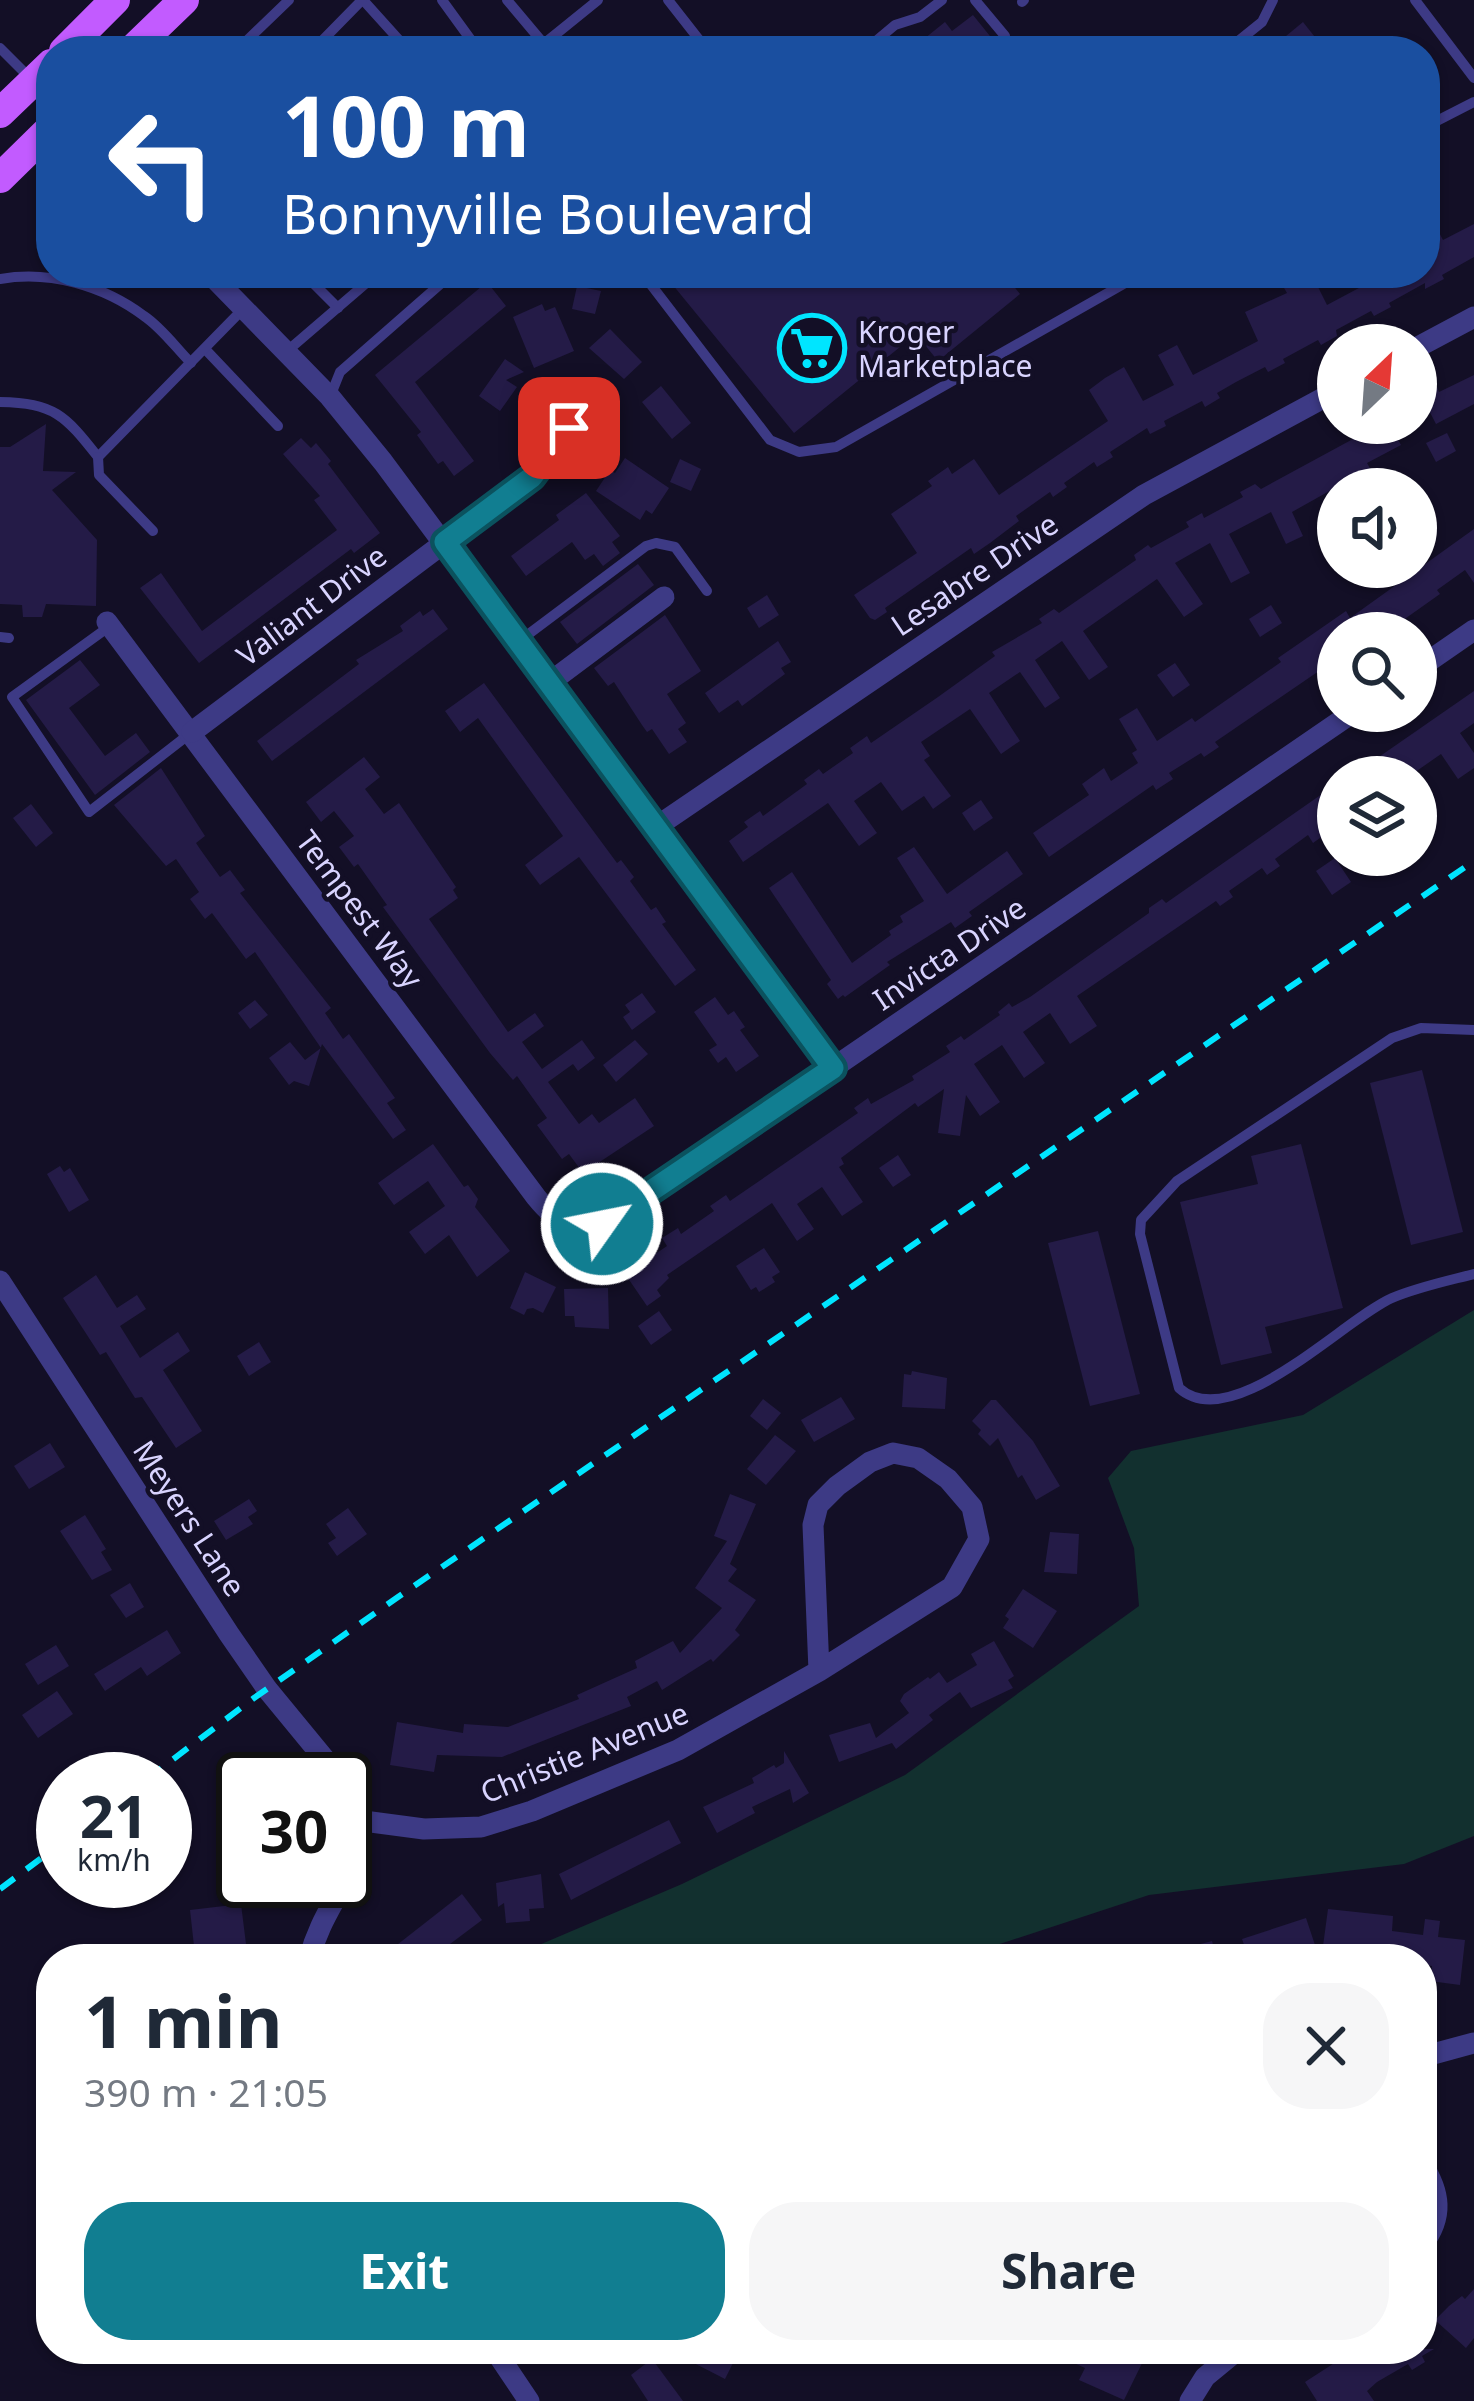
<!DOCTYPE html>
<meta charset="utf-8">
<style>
:root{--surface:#fff;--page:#f6f6f7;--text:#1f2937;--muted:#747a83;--accent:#117e91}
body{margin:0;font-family:"Noto Sans",sans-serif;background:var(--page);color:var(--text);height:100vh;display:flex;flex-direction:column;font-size:45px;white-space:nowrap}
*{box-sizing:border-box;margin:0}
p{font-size:39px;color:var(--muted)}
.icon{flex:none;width:66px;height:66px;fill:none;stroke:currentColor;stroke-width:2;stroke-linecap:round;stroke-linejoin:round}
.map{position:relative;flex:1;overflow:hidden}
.sheet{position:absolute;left:36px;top:1944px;width:1401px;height:420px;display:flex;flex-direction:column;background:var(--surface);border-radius:48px;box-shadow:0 3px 9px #0004}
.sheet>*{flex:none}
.hud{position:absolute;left:36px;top:36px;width:1404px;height:252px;border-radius:48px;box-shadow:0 3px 9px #0004;background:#1a4fa0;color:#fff;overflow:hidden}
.needle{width:78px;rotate:25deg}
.fabs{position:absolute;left:1317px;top:324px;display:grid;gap:24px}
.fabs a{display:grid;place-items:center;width:120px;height:120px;border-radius:50%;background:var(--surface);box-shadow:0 3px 9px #0004;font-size:60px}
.speed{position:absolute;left:36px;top:1752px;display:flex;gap:24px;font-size:60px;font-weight:700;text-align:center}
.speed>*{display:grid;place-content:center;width:156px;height:156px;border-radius:50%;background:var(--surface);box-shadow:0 3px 9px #0004;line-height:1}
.speed small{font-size:30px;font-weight:400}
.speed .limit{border:6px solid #111;border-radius:18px;background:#fff;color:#111}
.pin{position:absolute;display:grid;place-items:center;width:102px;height:102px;color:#fff;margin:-51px;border-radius:24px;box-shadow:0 6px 18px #0006}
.me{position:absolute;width:132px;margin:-66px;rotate:57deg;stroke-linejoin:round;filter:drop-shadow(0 0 9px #0008)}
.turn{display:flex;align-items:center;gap:42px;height:252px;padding:0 48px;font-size:54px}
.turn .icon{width:156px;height:156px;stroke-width:2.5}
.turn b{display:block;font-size:84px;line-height:102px}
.round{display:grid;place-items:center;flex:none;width:126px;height:126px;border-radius:48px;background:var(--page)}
.headline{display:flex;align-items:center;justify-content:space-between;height:204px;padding:0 48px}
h1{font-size:72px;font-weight:700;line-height:90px}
.button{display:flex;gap:24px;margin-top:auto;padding:24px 48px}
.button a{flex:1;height:138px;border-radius:48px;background:var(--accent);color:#fff;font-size:48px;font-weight:700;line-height:138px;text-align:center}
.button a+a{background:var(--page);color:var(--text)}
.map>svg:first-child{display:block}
.green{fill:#12302f}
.building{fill:#241b47}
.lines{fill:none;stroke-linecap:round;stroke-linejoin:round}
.lane{stroke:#3d3a85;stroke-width:10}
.street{stroke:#3d3a85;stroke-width:21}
.primary{stroke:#c25bff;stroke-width:30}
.rail{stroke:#00e5ff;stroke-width:6;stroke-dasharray:18 15;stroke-linecap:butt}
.route-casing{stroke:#0b525e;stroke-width:30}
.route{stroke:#117e91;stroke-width:21}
.labels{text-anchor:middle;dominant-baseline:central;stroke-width:9;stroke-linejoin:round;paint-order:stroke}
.poi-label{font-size:30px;fill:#d9d4ff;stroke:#130f26;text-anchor:start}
.street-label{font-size:30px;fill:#d9d4ff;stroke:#130f26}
</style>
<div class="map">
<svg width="1474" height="2401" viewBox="0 0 1474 2401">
<rect width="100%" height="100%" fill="#130f26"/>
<polygon class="green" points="1474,1310 1474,1836 1404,1864 1149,1895 954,1959 506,1959 682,1884 905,1775 1139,1606 1134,1548 1108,1478 1131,1451 1303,1415"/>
<g class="building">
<polygon points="973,15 1002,51 909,51 945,22 952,31"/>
<polygon points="1303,22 1326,51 1268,51"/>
<polygon points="1425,206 1443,240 1474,224 1474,257 1442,275 1444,279 1425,289 1425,283 1389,303 1391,307 1374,316 1371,311 1336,330 1337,336 1321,345 1318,340 1283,359 1285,363 1268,372 1265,367 1236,382 1217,393 1220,398 1205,407 1202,401 1164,421 1166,426 1150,434 1147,428 1110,452 1113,457 1097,467 1094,462 1064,483 1067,487 1053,497 1050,492 1016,516 1019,521 990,543 974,554 971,548 885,608 887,612 875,620 870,618 854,595 917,553 891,514 932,486 928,481 948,467 952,474 974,459 999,495 1108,421 1089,390 1105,378 1124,367 1143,401 1174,385 1158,355 1177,345 1193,375 1258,341 1245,312 1287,293 1280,281 1288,277 1286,273 1311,273 1327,305 1387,273 1425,273"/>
<polygon points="663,273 1003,273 1020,294 938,361 916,334 794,433"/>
<polygon points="487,282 506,306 415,382 474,461 454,476 443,461 438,464 417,435 421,432 375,375"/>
<polygon points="577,286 601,291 595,314 572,309"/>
<polygon points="542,304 545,311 555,307 574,351 534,368 513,317"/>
<polygon points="610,329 642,362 624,379 589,348"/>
<polygon points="505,359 524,372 506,380 517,387 500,411 479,396"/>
<polygon points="1474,375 1474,404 1436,424 1421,395 1437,387 1439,392"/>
<polygon points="661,386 691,423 672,439 642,402"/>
<polygon points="1380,423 1389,423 1401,445 1367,463 1382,489 1333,489 1292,512 1303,536 1286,544 1271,512 1229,534 1250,573 1231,583 1210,543 1175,563 1203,604 1184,617 1157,579 1083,631 1108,667 1089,680 1062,641 1035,660 1060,698 1045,708 1020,672 989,693 1020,741 1001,754 970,709 921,742 930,756 924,760 951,796 933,809 924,796 902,811 881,782 854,801 877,833 859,846 828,803 743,862 729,841 748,827 744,822 760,811 763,816 807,784 804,780 819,769 823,774 853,753 850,748 867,736 871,743 938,697 995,656 992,652 1042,623 1039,619 1054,609 1059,613 1136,560 1134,555 1148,545 1151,548 1189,527 1186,522 1202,513 1204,518 1243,497 1240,492 1255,484 1261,489 1353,439 1350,433"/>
<polygon points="46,424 43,471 76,472 52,490 97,540 96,606 46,604 42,617 23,617 22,605 0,604 0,447 10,447"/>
<polygon points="1447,433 1456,451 1436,462 1426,443"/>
<polygon points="301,438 311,448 316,443 331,461 328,464 380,533 354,553 351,549 199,663 140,588 161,573 202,631 337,530 314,500 320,496 283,454"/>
<polygon points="625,458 669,488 652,514 646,510 640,520 596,491 610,470 615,473"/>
<polygon points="680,459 701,469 691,491 670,482"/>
<polygon points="586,493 620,536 612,542 620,553 603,566 594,554 585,560 572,542 526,576 511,556 559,520 556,515"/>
<polygon points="1474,529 1474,583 1465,570 1437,590 1440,594 1392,628 1389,624 1376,633 1338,633 1338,658 1215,742 1219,747 1204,757 1201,753 1169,773 1173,779 1156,790 1153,785 1049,857 1033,833 1089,795 1082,784 1104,768 1111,781 1138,763 1132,753 1137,750 1119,719 1137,708 1157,741 1192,718 1195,722 1281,662 1278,658 1346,611 1350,618"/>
<polygon points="638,564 654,585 577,644 560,622"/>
<polygon points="767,595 779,615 759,628 747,608"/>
<polygon points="1271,605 1282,623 1260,637 1249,619"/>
<polygon points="433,609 448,629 272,761 257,741 359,664 356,660 403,631 400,626 420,611 423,616"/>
<polygon points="665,615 701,671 667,694 686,723 678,729 687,742 669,754 652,729 647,732 642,725 614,682 608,686 594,668"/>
<polygon points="778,641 791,662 781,668 785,674 742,706 738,700 719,713 705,693"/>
<polygon points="80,660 100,685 69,708 105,756 136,733 150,752 95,795 26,700"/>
<polygon points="1175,663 1190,685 1173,697 1157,675"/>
<polygon points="484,683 617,863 621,860 634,877 630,881 651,910 656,907 666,922 662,924 696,970 675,986 579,857 540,885 525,865 563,836 478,718 460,732 445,711"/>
<polygon points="1474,691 1474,723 1460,733 1474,753 1474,768 1458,779 1441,754 1408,777 1350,777"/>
<polygon points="364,757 380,777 365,789 384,814 399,803 456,887 453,890 458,898 429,919 508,1032 535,1013 544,1026 522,1042 542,1069 582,1040 595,1058 578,1071 573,1064 548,1082 579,1124 592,1114 599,1123 635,1098 654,1126 583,1173 569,1154 562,1159 537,1125 547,1118 517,1076 513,1080 490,1053 383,907 387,905 358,864 354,867 339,847 354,836 334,811 321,822 306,802"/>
<polygon points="161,768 205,836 196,843 200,849 220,877 230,870 245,890 240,893 331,1008 325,1013 343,1039 349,1034 395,1098 387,1103 406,1130 393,1139 322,1044 309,1086 294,1081 289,1085 269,1058 290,1042 305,1060 321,1048 255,952 246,959 212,913 205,919 190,899 199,892 176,859 166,866 114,805"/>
<polygon points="1322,794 1337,816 1322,826 1327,833 1313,843 1308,835 1275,859 1280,866 1267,875 1262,868 1229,891 1233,897 1220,906 1216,901 1077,996 1097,1026 1070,1044 1050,1013 1023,1032 1045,1063 1024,1078 1002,1045 974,1064 1000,1102 980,1116 966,1095 960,1136 938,1133 944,1089 918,1107 915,1103 841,1158 844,1164 839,1167 863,1202 842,1216 822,1187 797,1204 814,1229 797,1241 772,1203 667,1275 669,1278 657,1290 661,1296 647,1306 621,1268 634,1259 639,1265 667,1246 662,1238 678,1228 681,1234 714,1211 710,1206 726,1195 730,1201 858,1113 854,1108 868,1098 871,1104 914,1080 912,1076 950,1052 946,1046 961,1036 964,1040 1000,1015 998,1012 1009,1003 1012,1007 1030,997 1149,913 1149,908 1162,899 1166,903"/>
<polygon points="981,800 993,818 974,831 962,813"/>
<polygon points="31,804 53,833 36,847 13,818"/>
<polygon points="914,847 947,894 1007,851 1023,874 969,912 972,916 955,928 951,922 887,962 890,965 845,997 843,995 838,999 827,984 831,980 769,888 792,872 852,963 891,935 889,931 903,922 900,916 924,901 897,858"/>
<polygon points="1335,858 1351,882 1332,895 1316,871"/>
<polygon points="642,993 656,1012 632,1030 623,1017 630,1012 625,1005"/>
<polygon points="715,997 728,1015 734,1011 745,1027 740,1030 759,1056 736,1072 726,1057 718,1063 709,1050 717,1045 694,1012"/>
<polygon points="255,1000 268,1015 250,1029 238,1013"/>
<polygon points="635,1040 648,1054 616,1082 603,1065"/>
<polygon points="1422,1070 1463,1232 1411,1245 1370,1083"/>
<polygon points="433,1144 464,1187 468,1185 478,1199 475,1207 510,1251 477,1277 449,1235 425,1254 409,1232 445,1206 428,1181 394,1205 378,1183"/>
<polygon points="1301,1144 1343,1308 1265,1327 1272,1353 1221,1365 1180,1202 1258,1184 1251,1156"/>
<polygon points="898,1155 911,1175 893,1187 879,1168"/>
<polygon points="60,1166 64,1172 70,1168 89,1200 69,1212 47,1174"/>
<polygon points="1098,1231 1140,1394 1090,1406 1048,1243"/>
<polygon points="764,1248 780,1272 772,1277 775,1282 759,1292 756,1287 751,1290 736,1266"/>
<polygon points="525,1272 556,1287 543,1313 533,1308 527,1309 524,1315 510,1308"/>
<polygon points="96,1275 117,1308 137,1295 146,1309 120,1326 140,1358 178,1332 190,1351 163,1370 202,1431 176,1448 142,1397 135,1398 106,1352 100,1355 63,1298"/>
<polygon points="608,1288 609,1329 575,1327 574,1316 565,1316 564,1289"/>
<polygon points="659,1311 672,1330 651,1345 638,1326"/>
<polygon points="259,1342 271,1362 249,1376 237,1356"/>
<polygon points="912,1371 947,1378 945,1409 902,1407 904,1374 911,1375"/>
<polygon points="841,1397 855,1419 814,1442 801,1420"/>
<polygon points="763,1399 781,1413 767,1430 750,1416"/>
<polygon points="991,1400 996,1400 1033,1441 1060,1486 1036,1500 1022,1475 1018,1478 998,1438 990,1446 978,1434 981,1430 972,1421"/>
<polygon points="775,1435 796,1451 766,1485 747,1469"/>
<polygon points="50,1443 65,1467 29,1489 14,1466"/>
<polygon points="730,1494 756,1504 730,1564 737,1569 728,1581 756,1600 735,1630 740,1635 713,1662 711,1659 662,1690 657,1681 627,1697 631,1706 502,1757 437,1755 434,1772 390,1765 397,1722 463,1733 464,1724 508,1727 579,1699 577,1695 637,1668 635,1661 673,1641 680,1653 722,1608 695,1588 727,1541 714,1536"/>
<polygon points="249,1499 257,1511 248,1517 253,1524 226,1540 214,1521"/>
<polygon points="348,1508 367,1534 337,1556 328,1543 336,1538 326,1524"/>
<polygon points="85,1515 106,1549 101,1552 112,1570 92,1580 60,1531"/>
<polygon points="1050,1532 1079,1534 1077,1574 1044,1572"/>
<polygon points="130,1583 144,1607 126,1618 110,1595"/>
<polygon points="1023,1589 1057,1611 1033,1648 1003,1628 1009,1619 1005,1616"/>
<polygon points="167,1630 181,1653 147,1676 141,1667 105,1691 94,1674"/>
<polygon points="994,1641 1014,1676 1008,1680 1013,1688 971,1708 960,1692 929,1715 933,1720 896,1749 892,1743 839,1762 829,1735 870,1723 876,1738 909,1713 900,1701 904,1694 928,1677 930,1679 939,1672 947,1683 977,1665 971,1654"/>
<polygon points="56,1645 69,1666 38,1685 25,1664"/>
<polygon points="57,1691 73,1714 38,1738 22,1715"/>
<polygon points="784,1751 809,1793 793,1803 790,1789 752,1807 755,1813 717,1833 703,1807 754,1783 752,1778 774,1765 776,1768 784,1763"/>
<polygon points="260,1760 274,1779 243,1779 243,1827 217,1793"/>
<polygon points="669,1820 681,1843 571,1900 559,1874"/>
<polygon points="541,1874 544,1908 529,1909 530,1921 506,1923 504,1903 498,1907 496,1883"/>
<polygon points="462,1894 482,1920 430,1959 379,1959"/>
<polygon points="241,1904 247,1952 195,1955 190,1910"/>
<polygon points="1328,1909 1393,1916 1392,1931 1423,1935 1425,1919 1440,1921 1438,1937 1465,1940 1460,1985 1430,1981 1432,1966 1422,1965 1422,1959 1409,1959 1410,1952 1323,1946"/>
<polygon points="1306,1918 1315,1945 1310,1945 1315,1959 1249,1959 1242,1939"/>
<polygon points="1212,1941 1217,1959 1163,1959 1163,1954"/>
<polygon points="1474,2289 1474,2338 1466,2348 1435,2320 1449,2306 1462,2296 1465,2299"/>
<polygon points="693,2349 720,2349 717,2356 733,2363 725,2379 688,2360"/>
<polygon points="1080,2349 1149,2349 1124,2400 1079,2380 1085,2368 1074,2363"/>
<polygon points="1356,2349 1434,2349 1422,2356 1425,2362 1412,2370 1408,2364 1377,2382 1367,2391 1374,2401 1317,2401 1305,2382"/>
<polygon points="652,2359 683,2401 648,2401 631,2375"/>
</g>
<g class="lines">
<g class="lane">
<polyline points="363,0 409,51"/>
<polyline points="442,0 479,51"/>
<polyline points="507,0 544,44"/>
<polyline points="668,0 708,51"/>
<polyline points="975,0 1005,36"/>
<polyline points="1415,0 1474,78"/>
<polyline points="1022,2 1024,0"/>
<polyline points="0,48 32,80"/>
<polyline points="236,51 289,0"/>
<polyline points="312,51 362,0"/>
<polyline points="535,51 598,0"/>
<polyline points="864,51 895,25 920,17 942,0"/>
<polyline points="1226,51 1262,22 1273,0"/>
<polyline points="1425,127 1474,102"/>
<polyline points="303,273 338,308"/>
<polyline points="642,273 770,440 799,452 836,447 1143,273"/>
<path d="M 0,279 C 50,270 104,286 144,316 C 162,328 176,348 191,363"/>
<polyline points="205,349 278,426"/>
<polyline points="286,352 378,273"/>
<polyline points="330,397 340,372 453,273"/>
<path d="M 0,402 C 54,403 65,415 98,457 L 244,308"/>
<polyline points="98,457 99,475 153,531"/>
<polyline points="110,626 12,697 89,812 192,732"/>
<polyline points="0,637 9,638"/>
<polyline points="518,642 646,546 656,543 675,547 707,591"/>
<path d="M 1474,1030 L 1421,1028 L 1392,1038 L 1177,1181 L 1141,1220 L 1140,1234 L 1179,1388 C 1232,1436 1344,1319 1392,1298 C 1418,1287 1447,1281 1474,1274"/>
</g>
<g class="street">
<polyline points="209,273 330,397 383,462 833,1068"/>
<polyline points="1416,348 1474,317"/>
<path d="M 107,622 L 536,1197 C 557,1223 578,1237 612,1219 L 1355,711"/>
<polyline points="1416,670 1474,630"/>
<polyline points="549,683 664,597"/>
<polyline points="192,732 532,477 569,428"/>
<polyline points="656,827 1144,495 1338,390"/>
<polyline points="0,1281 229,1634 267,1689 341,1779"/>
<polyline points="356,1820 424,1829 481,1827 532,1811 678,1750 819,1671 952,1587 979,1539 972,1507 948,1479 918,1458 893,1453 870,1462 837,1486 818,1505 813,1525 819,1671"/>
<path d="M 309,1959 C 328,1887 376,1873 345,1789"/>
<polyline points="1422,2057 1474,2043"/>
<path d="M 1422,2164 C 1440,2192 1444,2217 1422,2245"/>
<polyline points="494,2349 529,2401"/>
<polyline points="1190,2401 1205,2377 1239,2349"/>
</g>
<g class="primary">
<polyline points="64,51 115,0"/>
<polyline points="131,51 184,0"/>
<polyline points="0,113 51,64"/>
<polyline points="0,178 51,128"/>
</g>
<g class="rail">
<polyline points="147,1779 254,1698 398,1597 1474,861"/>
<polyline points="0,1889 63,1842"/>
</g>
</g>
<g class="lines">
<g class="route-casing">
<polyline id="route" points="569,428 532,477 445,542 833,1068 602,1224"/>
</g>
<use href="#route" class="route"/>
</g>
<defs>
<g id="supermarket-ring" transform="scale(3.45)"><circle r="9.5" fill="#130f26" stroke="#00e5ff" stroke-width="1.5"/><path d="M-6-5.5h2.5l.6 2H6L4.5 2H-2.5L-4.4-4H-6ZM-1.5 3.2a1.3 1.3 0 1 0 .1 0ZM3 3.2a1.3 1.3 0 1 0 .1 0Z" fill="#00e5ff"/></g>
</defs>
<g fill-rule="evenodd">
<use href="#supermarket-ring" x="812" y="348"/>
</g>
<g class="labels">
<g class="poi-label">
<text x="858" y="331">Kroger<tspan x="858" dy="34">Marketplace</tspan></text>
</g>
<g class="street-label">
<text transform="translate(974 574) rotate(-34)">Lesabre Drive</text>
<text transform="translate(311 605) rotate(-37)">Valiant Drive</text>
<text transform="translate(360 909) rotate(53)">Tempest Way</text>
<text transform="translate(949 953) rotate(-34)">Invicta Drive</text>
<text transform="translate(190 1518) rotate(57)">Meyers Lane</text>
<text transform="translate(584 1752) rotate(-22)">Christie Avenue</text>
</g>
</g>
</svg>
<div class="fabs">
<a><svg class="needle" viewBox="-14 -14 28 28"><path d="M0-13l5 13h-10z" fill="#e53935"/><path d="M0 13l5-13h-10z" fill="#747a83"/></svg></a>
<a><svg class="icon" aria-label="sound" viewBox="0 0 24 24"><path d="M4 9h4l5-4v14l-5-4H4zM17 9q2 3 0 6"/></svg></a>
<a><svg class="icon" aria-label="search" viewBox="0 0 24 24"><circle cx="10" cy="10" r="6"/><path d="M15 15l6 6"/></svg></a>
<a><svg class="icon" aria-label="layers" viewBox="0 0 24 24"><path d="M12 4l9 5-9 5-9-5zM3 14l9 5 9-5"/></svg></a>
</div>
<div class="speed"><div>21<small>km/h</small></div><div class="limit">30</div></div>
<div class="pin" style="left:569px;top:428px;background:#d93025"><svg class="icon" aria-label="arrive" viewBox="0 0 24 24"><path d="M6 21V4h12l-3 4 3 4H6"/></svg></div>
<svg class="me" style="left:602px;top:1224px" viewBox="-20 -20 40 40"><circle r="17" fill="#117e91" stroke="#fff" stroke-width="3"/><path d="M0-11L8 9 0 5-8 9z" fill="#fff"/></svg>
<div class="hud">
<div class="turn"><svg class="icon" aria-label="left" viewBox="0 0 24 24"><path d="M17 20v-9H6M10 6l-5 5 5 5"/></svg><div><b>100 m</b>Bonnyville Boulevard</div></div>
</div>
<section class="sheet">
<div class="headline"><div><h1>1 min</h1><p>390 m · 21:05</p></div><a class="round"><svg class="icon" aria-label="close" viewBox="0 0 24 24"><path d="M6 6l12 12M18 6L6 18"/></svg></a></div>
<div class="button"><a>Exit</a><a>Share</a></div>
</section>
</div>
